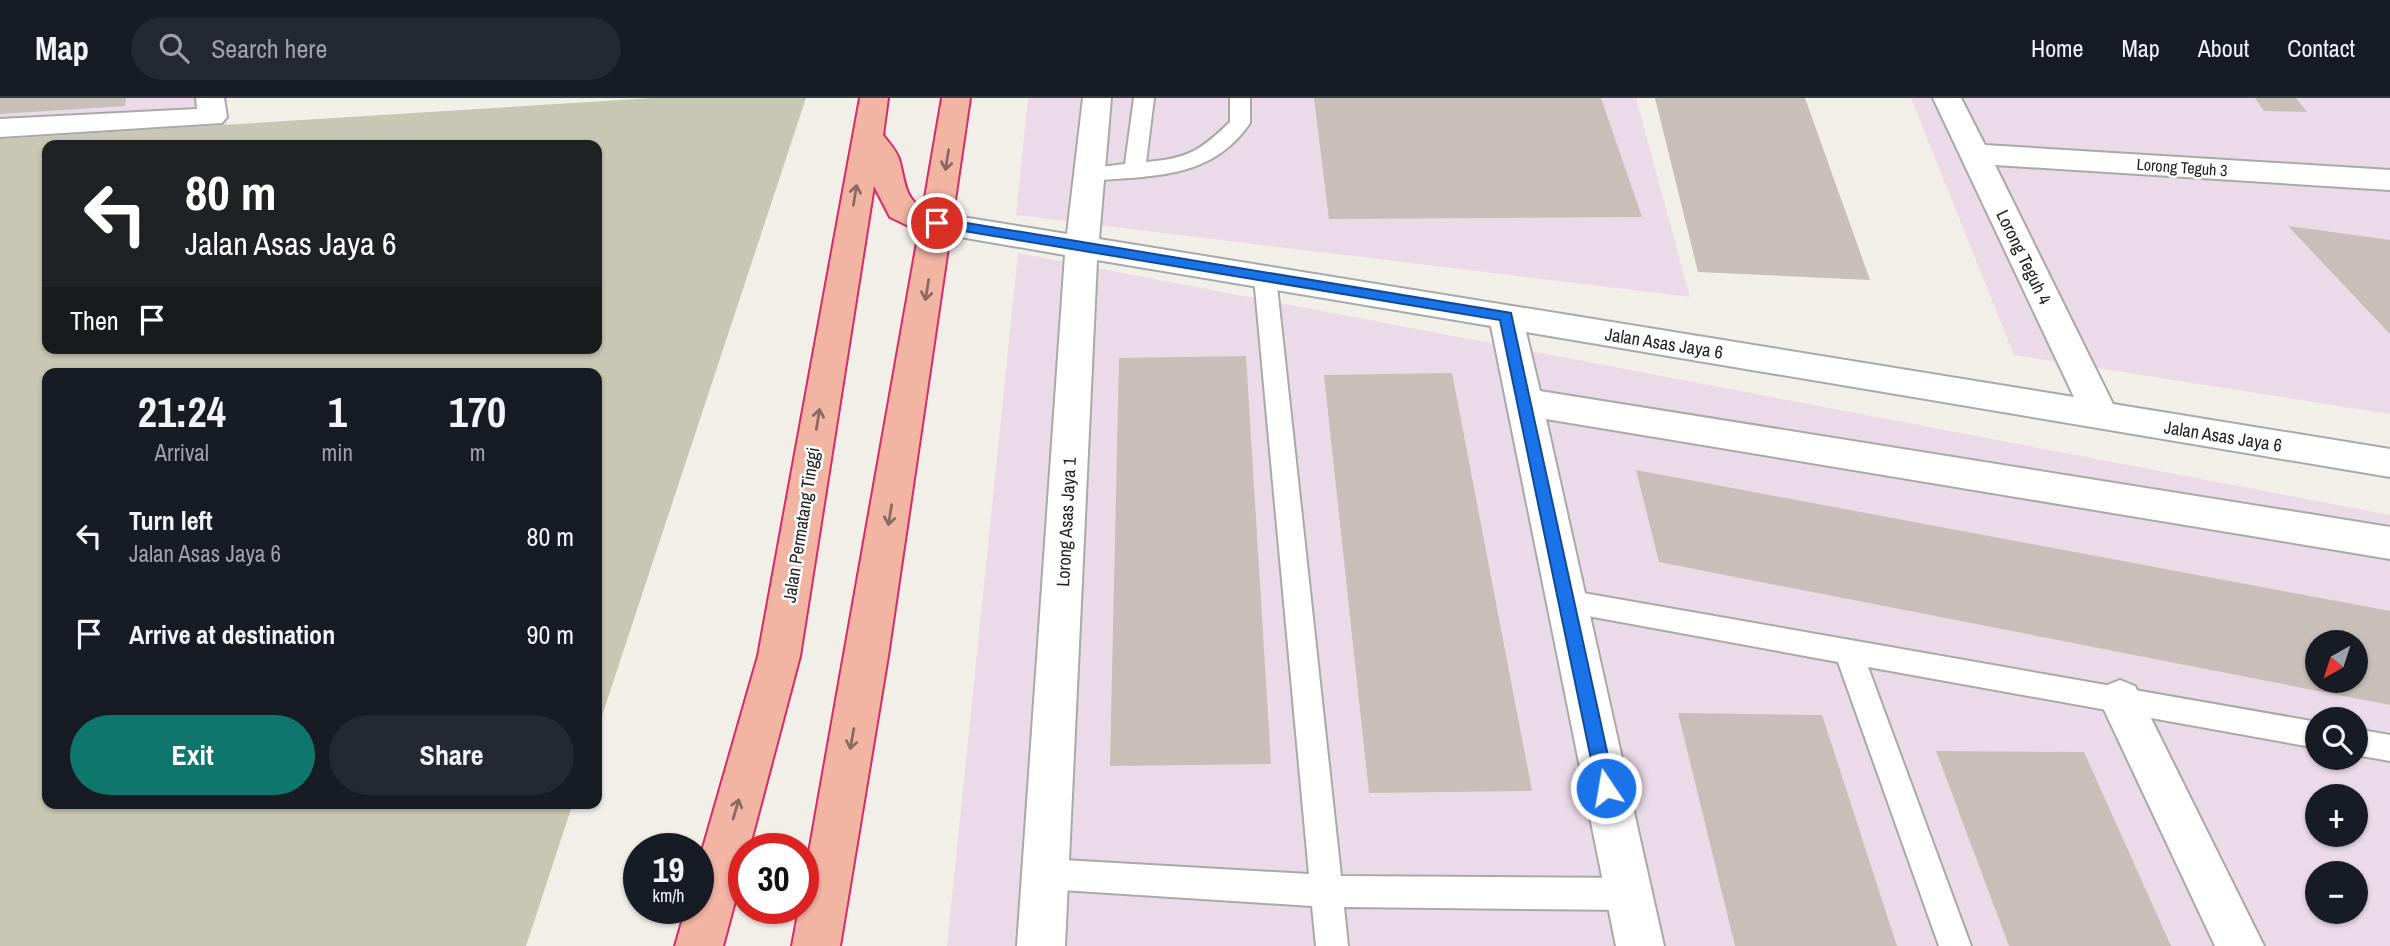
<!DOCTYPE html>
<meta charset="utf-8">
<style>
:root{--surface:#171b24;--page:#242831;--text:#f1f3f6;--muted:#9ea1a6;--line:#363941;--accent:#0f766e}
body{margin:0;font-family:"Archivo Narrow",sans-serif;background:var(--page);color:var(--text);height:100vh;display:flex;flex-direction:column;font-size:26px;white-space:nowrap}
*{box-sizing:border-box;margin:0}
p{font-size:23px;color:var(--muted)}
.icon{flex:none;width:38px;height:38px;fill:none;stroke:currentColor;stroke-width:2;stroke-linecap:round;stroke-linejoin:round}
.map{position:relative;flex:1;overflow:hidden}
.drawer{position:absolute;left:42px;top:270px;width:560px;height:441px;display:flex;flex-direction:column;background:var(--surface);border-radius:14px;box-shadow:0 2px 5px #0004}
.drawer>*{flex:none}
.top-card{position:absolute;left:42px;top:42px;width:560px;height:214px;border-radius:14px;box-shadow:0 2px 5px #0004;background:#202124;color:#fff;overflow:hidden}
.needle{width:46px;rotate:219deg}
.controls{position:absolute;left:2305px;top:532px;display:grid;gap:14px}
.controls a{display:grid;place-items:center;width:63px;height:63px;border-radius:50%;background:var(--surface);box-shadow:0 2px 5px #0004;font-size:35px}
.speed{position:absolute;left:623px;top:735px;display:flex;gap:14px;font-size:35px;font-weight:700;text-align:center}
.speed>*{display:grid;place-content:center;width:91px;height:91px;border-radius:50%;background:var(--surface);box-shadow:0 2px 5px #0004;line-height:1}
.speed small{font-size:18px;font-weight:400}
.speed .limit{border:10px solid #d22;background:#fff;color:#111}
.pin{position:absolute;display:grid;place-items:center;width:60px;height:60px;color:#fff;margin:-30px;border:4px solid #fff;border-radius:50%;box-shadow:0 2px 7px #0007}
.me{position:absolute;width:77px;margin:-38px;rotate:348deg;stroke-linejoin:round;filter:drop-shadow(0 0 5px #0008)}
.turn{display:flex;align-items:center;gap:24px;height:147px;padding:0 28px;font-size:32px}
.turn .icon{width:91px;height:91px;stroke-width:2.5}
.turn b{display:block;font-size:49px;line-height:60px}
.then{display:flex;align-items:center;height:66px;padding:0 28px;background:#0003;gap:14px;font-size:26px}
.eta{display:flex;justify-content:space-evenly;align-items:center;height:119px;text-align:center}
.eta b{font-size:42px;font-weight:700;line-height:49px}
.primary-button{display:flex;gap:14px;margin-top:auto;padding:14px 28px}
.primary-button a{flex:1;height:80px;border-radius:42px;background:var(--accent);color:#fff;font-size:28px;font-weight:700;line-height:80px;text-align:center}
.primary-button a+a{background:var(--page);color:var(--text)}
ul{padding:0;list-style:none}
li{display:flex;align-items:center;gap:21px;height:98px;padding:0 28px}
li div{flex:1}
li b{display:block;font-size:26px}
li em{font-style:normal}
header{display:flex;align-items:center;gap:42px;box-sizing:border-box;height:98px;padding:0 35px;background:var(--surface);border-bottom:2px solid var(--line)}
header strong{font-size:33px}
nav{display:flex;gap:38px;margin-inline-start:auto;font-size:24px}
.search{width:490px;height:63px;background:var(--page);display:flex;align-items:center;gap:18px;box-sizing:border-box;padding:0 24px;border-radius:38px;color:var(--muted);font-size:26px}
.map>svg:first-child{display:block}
.industrial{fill:#ebdbe8;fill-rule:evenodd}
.construction{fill:#c7c7b4;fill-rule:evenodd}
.building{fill:#c7bfb8;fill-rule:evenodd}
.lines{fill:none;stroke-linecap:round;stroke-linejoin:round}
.service-casing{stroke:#a9a9a9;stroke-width:4}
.minor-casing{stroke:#a9a9a9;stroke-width:4}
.trunk-casing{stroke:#dc2a67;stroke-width:4}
.service{fill:#fff;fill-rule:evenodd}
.minor{fill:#fff;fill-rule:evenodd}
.trunk{fill:#f2b4a3;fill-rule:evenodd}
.oneway{stroke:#8a6b62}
.route{fill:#1a73e8;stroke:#114b97;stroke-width:2}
.labels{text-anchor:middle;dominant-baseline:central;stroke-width:5;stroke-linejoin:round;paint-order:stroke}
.far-street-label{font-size:16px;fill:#222;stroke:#fff}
.street-label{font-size:18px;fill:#222;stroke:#fff}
</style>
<header>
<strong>Map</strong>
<div class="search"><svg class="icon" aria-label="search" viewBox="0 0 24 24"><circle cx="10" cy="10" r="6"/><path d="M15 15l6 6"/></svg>Search here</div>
<nav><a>Home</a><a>Map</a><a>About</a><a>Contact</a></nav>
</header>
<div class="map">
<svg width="2390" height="848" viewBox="0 0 2390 848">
<rect width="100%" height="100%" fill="#f2efe9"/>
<g class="industrial">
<polygon points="0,0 227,0 227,28 0,41"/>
<polygon points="1028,0 1636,0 1690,199 1016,117"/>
<polygon points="1911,0 2390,0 2390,316 2014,257"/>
<path d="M 1018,155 L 2390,417 L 2390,848 L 947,848 ZM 2317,544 L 2356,544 L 2356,583 L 2317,583 ZM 2317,621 L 2356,621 L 2356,660 L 2317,660 ZM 2317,698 L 2356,698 L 2356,737 L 2317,737 ZM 2317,775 L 2356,775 L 2356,814 L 2317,814 Z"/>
</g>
<path class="construction" d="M 653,0 L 806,0 L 597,633 L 597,275 L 47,275 L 47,705 L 573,705 L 526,848 L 0,848 L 0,41 ZM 47,47 L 597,47 L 597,250 L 47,250 Z"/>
<g class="building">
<polygon points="0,0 126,0 125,8 0,16"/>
<polygon points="1314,0 1601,0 1642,119 1329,121"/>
<polygon points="1655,0 1805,0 1870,182 1698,174"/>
<polygon points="2255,0 2296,0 2307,14 2264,13"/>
<polygon points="2288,128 2390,142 2390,236"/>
<polygon points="1246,258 1271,666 1110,668 1119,260"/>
<polygon points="1452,275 1532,693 1369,695 1324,277"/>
<path d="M 1636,372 L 2390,513 L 2390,607 L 1659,464 ZM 2317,544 L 2356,544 L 2356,583 L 2317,583 Z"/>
<polygon points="1678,615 1822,617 1897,848 1735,848"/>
<polygon points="1936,653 2084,654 2171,848 2009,848"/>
</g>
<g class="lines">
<g class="service-casing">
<g id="service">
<path d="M 1134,0 L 1154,0 L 1146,64 C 1188,61 1201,52 1230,24 L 1230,0 L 1250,0 L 1250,25 C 1211,82 1153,77 1091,83 L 1084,81 L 1081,76 L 1084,71 L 1125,66 Z"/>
<polygon points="1265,171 1273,174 1276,179 1341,778 1629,780 1640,785 1645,796 1640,807 1629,812 1344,809 1348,848 1316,848 1312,808 1046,791 1035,787 1030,776 1035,765 1046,761 1309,776 1254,179 1257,174"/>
<polygon points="1566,492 2317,624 2317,650 1868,569 1971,848 1939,848 1838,564 1566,514 1556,511 1552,503 1556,495"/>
<polygon points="2356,631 2390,637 2390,663 2356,657"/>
</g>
</g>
<g class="minor-casing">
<g id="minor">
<polygon points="196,0 224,0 227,19 222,25 0,39 0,21 197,11"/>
<polygon points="1083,0 1111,0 1099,141 2074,299 1933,0 1961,0 1985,47 2390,72 2390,92 1995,67 2113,306 2390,351 2390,379 1526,234 1540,293 2390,429 2390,461 1546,321 1664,848 1616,848 1491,228 1097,162 1065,848 1017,848 1065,157 937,135 926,132 921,125 926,118 937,115 1067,136"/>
<polygon points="2120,582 2135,588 2264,848 2215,848 2099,601 2105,588"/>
</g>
</g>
<g class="trunk-casing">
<path id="trunk" d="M 860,0 L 888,0 L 883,37 C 888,44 896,52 899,61 C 905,80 903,99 923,111 L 942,0 L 970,0 L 888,558 L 840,848 L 792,848 L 799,810 L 803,810 L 803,788 L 919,133 L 890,119 L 874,88 L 800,558 L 749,751 L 744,751 L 744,770 L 723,848 L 675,848 L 686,810 L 698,810 L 698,767 L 758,558 Z"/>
</g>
<use href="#service" class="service"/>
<use href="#minor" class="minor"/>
<use href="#trunk" class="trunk"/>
</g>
<defs><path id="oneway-shaft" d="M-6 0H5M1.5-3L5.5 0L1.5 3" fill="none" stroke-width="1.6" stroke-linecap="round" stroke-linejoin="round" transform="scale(1.75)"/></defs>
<g class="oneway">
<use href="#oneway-shaft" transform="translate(947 62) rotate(99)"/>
<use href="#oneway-shaft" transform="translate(855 97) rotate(-81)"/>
<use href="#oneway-shaft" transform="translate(927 192) rotate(99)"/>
<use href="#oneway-shaft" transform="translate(818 321) rotate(-81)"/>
<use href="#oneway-shaft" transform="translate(890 417) rotate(99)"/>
<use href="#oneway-shaft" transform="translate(852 641) rotate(100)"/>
<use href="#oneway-shaft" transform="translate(736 711) rotate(-74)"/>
</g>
<polygon class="route" points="937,120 1511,215 1615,690 1612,696 1606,698 1599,696 1597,690 1500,222 933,128 933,122"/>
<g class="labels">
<g class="far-street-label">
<text transform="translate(2182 69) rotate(4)">Lorong Teguh 3</text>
</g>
<g class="street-label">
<text transform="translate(2024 159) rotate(64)">Lorong Teguh 4</text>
<text transform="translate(1664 245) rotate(9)">Jalan Asas Jaya 6</text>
<text transform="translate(2223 338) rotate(9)">Jalan Asas Jaya 6</text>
<text transform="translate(1066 424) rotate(-87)">Lorong Asas Jaya 1</text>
<text transform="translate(801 427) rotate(-81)">Jalan Permatang Tinggi</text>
</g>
</g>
</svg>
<div class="controls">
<a><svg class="needle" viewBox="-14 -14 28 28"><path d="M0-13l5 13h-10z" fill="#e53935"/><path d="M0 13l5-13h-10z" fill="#9ea1a6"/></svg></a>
<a><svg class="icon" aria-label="search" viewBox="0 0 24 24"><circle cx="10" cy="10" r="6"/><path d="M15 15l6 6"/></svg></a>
<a>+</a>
<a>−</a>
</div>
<div class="speed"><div>19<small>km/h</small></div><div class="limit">30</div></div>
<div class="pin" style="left:937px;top:125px;background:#d93025"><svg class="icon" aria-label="arrive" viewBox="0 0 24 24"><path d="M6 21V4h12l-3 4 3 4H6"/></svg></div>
<svg class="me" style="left:1606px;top:690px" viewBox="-20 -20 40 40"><circle r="17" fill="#1a73e8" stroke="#fff" stroke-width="3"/><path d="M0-11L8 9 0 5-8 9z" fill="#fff"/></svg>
<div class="top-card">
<div class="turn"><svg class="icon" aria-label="left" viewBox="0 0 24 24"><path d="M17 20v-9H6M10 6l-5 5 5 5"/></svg><div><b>80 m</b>Jalan Asas Jaya 6</div></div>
<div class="then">Then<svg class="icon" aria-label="arrive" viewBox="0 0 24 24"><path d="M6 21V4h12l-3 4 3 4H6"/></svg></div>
</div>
<section class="drawer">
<div class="eta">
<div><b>21:24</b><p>Arrival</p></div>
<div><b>1</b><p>min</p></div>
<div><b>170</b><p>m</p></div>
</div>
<ul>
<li><svg class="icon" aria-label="left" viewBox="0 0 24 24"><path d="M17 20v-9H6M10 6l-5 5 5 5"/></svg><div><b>Turn left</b><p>Jalan Asas Jaya 6</p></div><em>80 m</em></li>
<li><svg class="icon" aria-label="arrive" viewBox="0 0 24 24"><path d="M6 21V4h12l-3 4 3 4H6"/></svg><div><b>Arrive at destination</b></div><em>90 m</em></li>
</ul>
<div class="primary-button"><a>Exit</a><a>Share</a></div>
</section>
</div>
